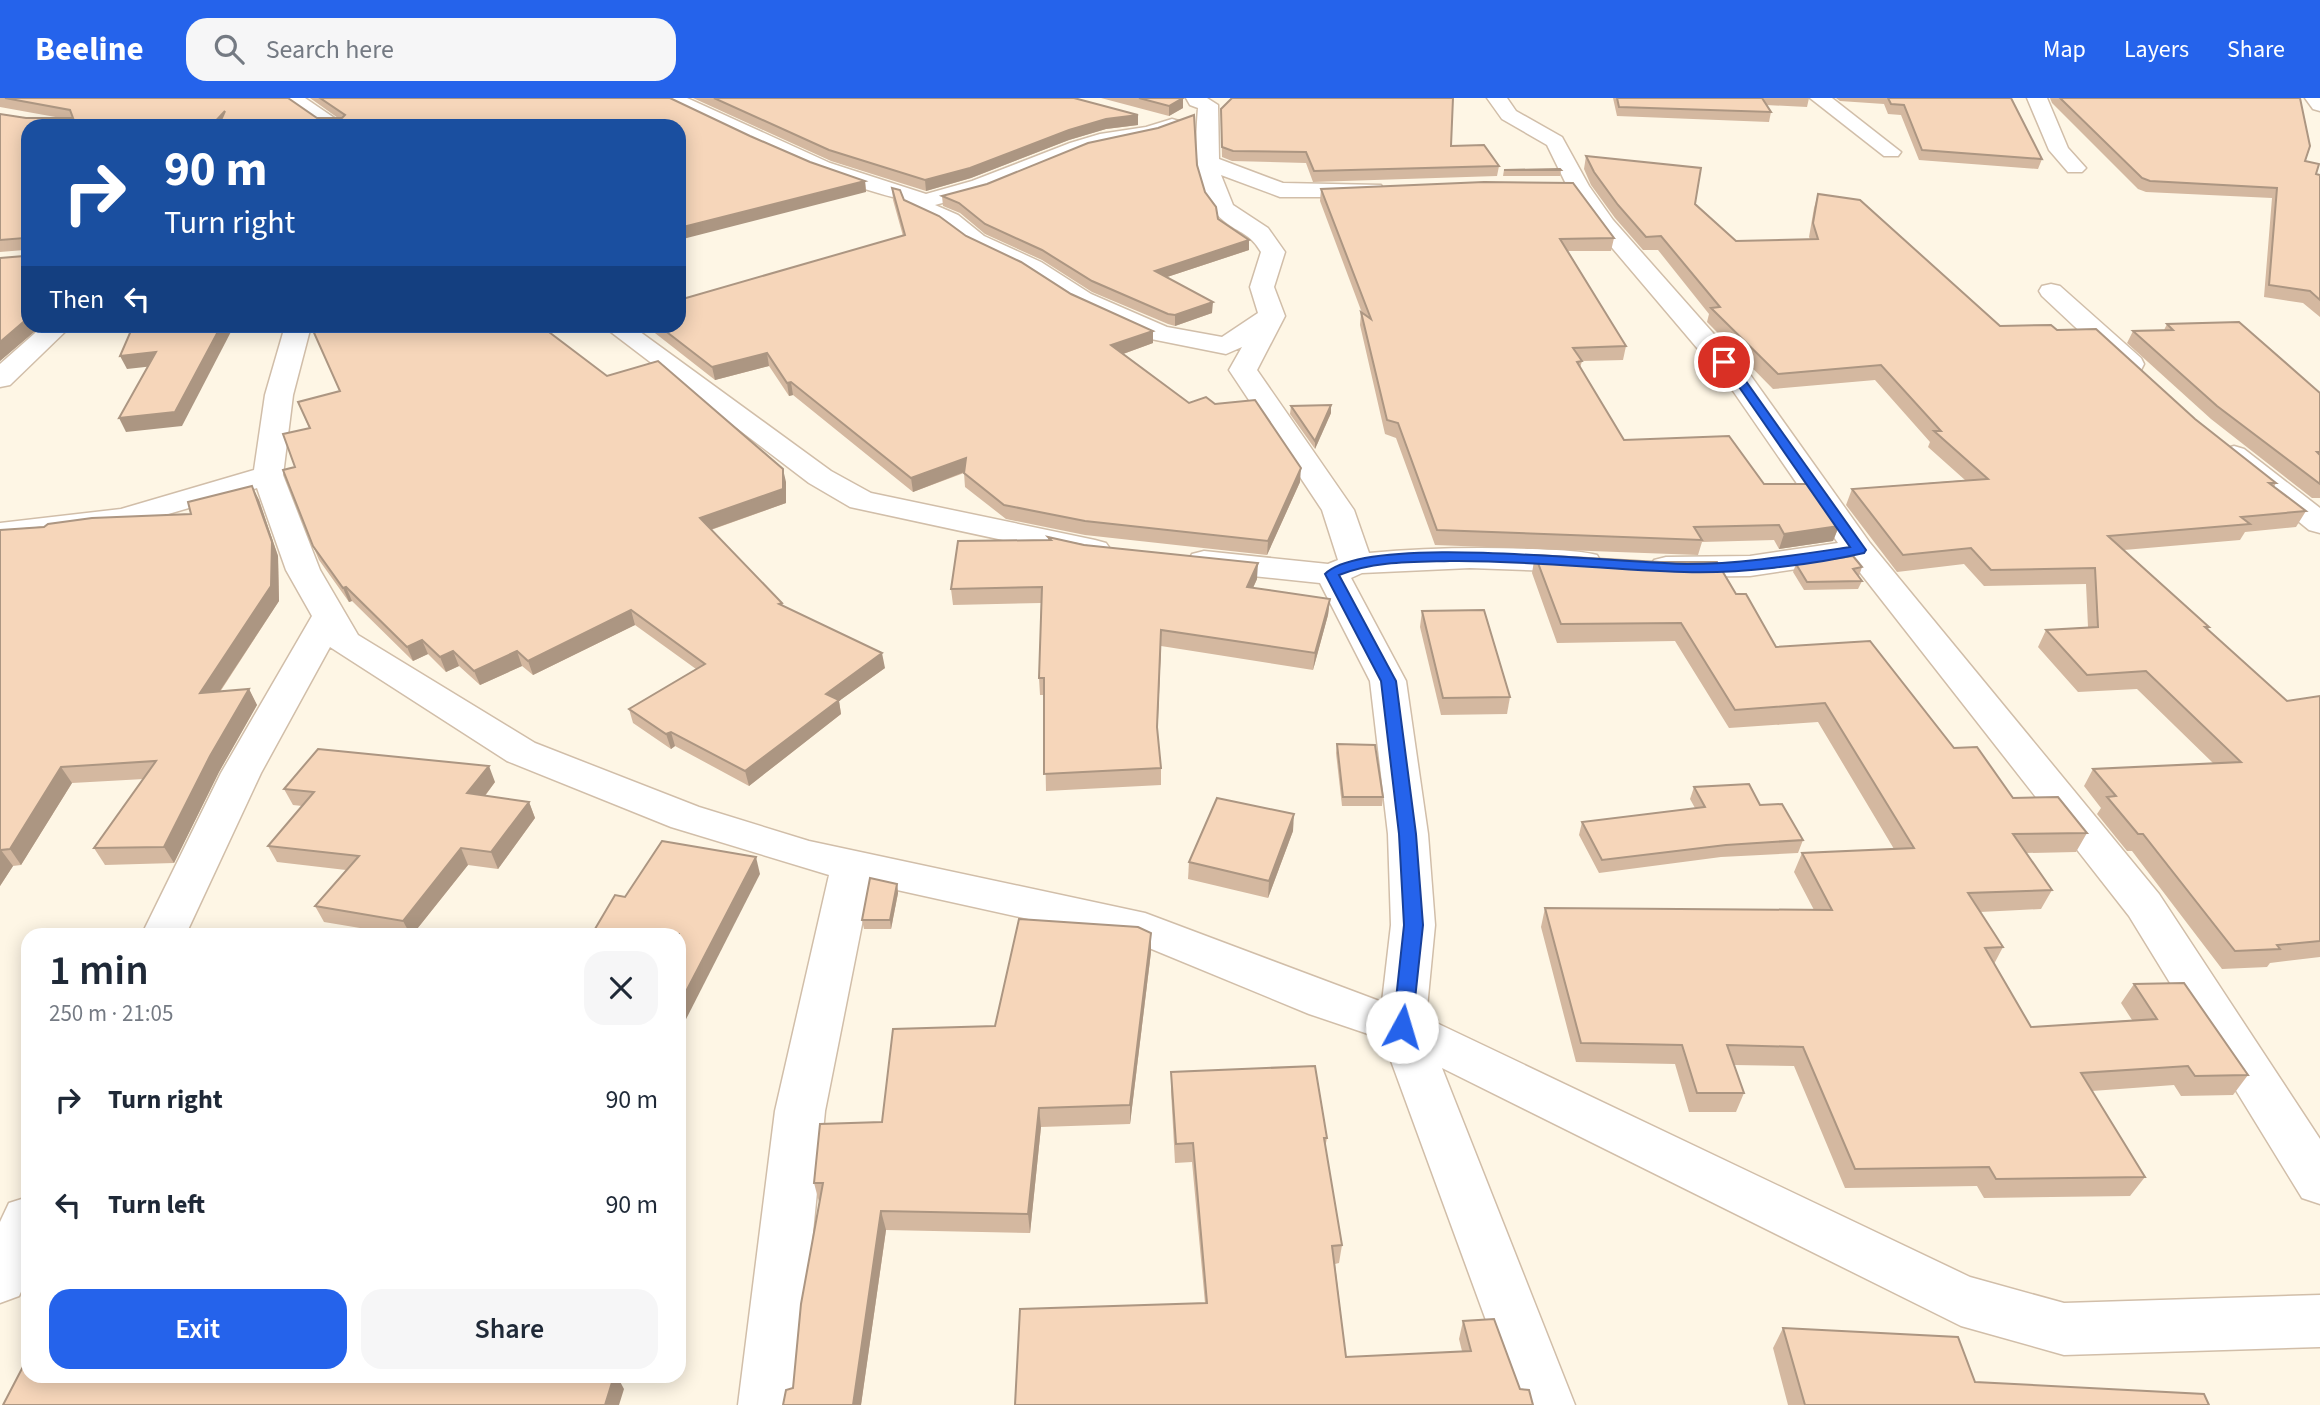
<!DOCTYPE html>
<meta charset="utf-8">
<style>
:root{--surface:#fff;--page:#f6f6f7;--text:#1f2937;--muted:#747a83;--accent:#2563eb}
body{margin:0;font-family:"Source Sans 3",sans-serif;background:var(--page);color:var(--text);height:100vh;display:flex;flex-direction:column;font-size:26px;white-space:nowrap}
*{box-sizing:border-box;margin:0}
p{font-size:23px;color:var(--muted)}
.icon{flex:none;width:38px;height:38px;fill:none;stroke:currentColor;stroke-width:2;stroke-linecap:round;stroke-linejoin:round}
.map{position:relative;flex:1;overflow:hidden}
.drawer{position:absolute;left:21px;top:830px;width:665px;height:455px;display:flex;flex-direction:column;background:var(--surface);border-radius:21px;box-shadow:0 4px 18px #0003}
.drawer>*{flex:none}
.hud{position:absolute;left:21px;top:21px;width:665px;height:214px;border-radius:21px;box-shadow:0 4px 18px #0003;background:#1a4fa0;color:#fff;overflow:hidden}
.pin{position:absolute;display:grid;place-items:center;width:60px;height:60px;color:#fff;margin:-30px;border:4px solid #fff;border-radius:50%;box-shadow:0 2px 7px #0007}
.me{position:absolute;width:77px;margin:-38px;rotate:6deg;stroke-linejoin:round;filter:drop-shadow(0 0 5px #0008)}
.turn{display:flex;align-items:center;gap:24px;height:147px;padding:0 28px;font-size:32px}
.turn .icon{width:91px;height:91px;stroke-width:2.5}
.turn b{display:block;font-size:49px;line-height:60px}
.then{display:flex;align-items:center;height:66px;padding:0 28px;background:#0003;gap:14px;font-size:26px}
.round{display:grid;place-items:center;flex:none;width:74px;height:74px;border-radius:21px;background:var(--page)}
.overview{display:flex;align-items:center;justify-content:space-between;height:119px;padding:0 28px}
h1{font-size:42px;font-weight:600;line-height:52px}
.action{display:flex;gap:14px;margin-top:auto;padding:14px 28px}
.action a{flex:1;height:80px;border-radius:21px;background:var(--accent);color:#fff;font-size:28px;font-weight:600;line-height:80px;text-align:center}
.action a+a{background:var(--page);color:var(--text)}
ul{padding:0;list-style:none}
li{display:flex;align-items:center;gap:21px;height:105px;padding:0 28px}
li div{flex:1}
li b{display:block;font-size:26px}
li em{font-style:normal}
header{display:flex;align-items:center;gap:42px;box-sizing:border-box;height:98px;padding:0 35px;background:var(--accent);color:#fff}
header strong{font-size:33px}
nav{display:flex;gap:38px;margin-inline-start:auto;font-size:24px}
.search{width:490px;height:63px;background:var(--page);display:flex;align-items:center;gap:18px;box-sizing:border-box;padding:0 24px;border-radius:21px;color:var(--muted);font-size:26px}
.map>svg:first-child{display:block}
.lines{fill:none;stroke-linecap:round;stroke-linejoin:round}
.minor-casing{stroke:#d1bea9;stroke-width:3}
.minor{fill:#fff;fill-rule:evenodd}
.wall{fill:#d4b8a0}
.shaded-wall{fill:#ac9682}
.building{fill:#f6d6ba;stroke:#ac9682;stroke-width:2}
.route{fill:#2563eb;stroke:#184099;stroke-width:2}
</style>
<header>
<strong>Beeline</strong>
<div class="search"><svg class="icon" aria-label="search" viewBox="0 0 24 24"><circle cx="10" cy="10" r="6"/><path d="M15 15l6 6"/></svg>Search here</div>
<nav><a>Map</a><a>Layers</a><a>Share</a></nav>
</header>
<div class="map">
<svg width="2320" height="1307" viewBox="0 0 2320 1307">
<rect width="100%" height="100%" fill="#fef6e5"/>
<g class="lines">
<g class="minor-casing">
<g id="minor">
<polygon points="282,0 305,0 346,28 322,28"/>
<path d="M 662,0 L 687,0 L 830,65 L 926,96 L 972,83 L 1070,45 L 1100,36 L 1146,29 L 1172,21 L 1179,23 L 1182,27 C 1170,43 1129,42 1110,46 C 1067,54 1028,79 988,93 C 970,98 952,102 935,107 L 958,117 L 984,138 L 1041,164 L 1091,196 L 1167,229 L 1222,239 L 1258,215 L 1250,189 L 1261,154 C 1250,135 1240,136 1224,123 C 1193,97 1195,47 1198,10 L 1190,7 L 1186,0 L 1207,0 L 1218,7 L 1219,61 L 1283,85 L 1381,87 L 1384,92 L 1381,97 L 1373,99 L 1280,99 L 1221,77 L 1233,107 L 1268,130 L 1285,154 L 1274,189 L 1285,218 L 1257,272 L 1354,412 L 1369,455 C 1423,450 1477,449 1532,451 C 1553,452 1576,452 1597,457 L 1601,464 L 1597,471 L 1585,474 L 1470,470 L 1362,475 L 1351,480 L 1406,583 L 1428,736 L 1435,827 L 1426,920 L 1970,1179 L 2064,1205 L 2320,1197 L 2320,1249 L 2064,1257 L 1961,1228 L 1442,970 L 1575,1307 L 1517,1307 L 1383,941 L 1309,916 L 1137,845 L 870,786 L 825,1013 L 796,1307 L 738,1307 L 775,1013 L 829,777 L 671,729 L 507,663 L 330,549 L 261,675 L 186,836 L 142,836 L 221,675 L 312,518 L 286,472 L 257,390 L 124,429 L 0,445 L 0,425 L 121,411 L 254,372 L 265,297 L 285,228 L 311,228 L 293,297 L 283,377 L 320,472 L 358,537 L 535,645 L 699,709 L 809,743 L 1145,815 L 1382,904 L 1391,827 L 1388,736 L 1370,583 L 1320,485 L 1204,473 L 1192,470 L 1188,463 L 1192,456 L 1204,453 L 1328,466 L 1338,462 L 1322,412 L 1229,272 L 1242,249 L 1226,256 L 1151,241 L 1073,206 L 1023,174 L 968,148 L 942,127 L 906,111 L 903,106 L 905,102 C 820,82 743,42 665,4 Z"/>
<polygon points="1487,0 1507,0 1516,13 1562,39 1589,88 1613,122 1751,278 1870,445 2159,796 2320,1041 2320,1106 2302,1100 2129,818 1851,463 1750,478 1666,479 1654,476 1649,469 1654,462 1666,459 1750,458 1838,445 1731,290 1597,132 1567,88 1547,47 1502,21"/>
<polygon points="1810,0 1832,0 1901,54 1898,58 1884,58"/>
<polygon points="2027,0 2047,0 2068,50 2086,70 2082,74 2068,74 2049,52"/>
<polygon points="2305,0 2320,0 2320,13 2313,11"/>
<polygon points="2051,186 2060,188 2141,260 2144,266 2141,272 2131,274 2121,272 2042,198 2039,193 2042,188"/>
<polygon points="43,228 71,228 10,287 0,289 0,266"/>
<polygon points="603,228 632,228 831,373 871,395 1095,442 1106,445 1111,452 1106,459 1095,462 850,409 809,385"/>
<polygon points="2234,348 2244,351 2320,410 2320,435 2309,432 2224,363 2219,357 2224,351"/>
<polygon points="28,1099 28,1179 19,1198 0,1205 0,1124 9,1105"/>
</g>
</g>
<use href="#minor" class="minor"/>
</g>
<g class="wall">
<polygon points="0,0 288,0 317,20 338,20 310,0 670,0 750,38 810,64 865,83 866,94 679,28 28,28 28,228 41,228 0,263 0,160 24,158 24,152 0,154 0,16 26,20 61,20 0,9"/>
<polygon points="693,0 1074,0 1138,17 1138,27 1106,31 1069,42 971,80 926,93 831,63"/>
<polygon points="1101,0 1183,0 1183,10 1169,18"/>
<polygon points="1613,0 1809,0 1807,9 1766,7 1771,14 1769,24 1617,18"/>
<polygon points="1836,0 2011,0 2042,61 2038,71 1919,62 1901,17 1888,16 1884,6 1840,3"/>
<polygon points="2050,0 2300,0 2305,63 2316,76 2320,77 2320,219 2303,205 2264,199 2272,100 2146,94 2138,91 2052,5"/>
<polygon points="1221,22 1451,48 1499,68 1497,78 1313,84 1306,65 1232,63 1222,59"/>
<polygon points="1586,58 1695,106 1736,143 1810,141 1809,139 1814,110 1818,96 2000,228 2057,232 2195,321 2276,385 2274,389 2306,413 2296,429 2245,434 2240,442 2124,452 2209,529 2208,532 2287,603 2320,598 2320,859 2270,865 2267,869 2222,871 2132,753 2127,753 2097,716 2101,710 2084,688 2093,671 2213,665 2137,591 2078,594 2038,549 2046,532 2088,529 2086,486 1984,488 1964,466 1897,474 1846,407 1852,391 1965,382 1928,349 1930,344 1875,282 1773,291 1707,224 1709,216 1658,152 1643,152 1615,120 1591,87 1584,71"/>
<polygon points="1197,67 1205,94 1218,121 1249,142 1249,152 1167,179 1212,215 1175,228 1168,226 1092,194 1042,162 985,136 960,115 943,108 942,98"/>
<polygon points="1504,72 1561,72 1560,78 1503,78"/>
<polygon points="892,90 904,102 966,138 1071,196 1153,245 1123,256 1189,305 1300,384 1267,457 1085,437 1006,421 965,389 964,375 913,394 793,297 789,298 769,268 715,282 646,228 679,228 903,138 893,102"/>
<polygon points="1321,91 1614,140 1611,153 1568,153 1626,248 1623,262 1582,263 1580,270 1624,342 1764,386 1839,428 1833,443 1779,451 1774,442 1702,444 1698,457 1435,447 1396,340 1385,336 1360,227 1361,214 1362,215 1320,103"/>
<polygon points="2167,226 2320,295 2320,400 2312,400 2211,321 2127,245 2133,233 2164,232"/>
<polygon points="607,278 786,384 786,405 711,432 782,505 783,508 885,570 839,603 841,616 749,688 675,648 671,651 633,625 629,611 696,571 635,527 533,577 522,568 480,587 459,568 446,574 428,556 413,563 352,503 349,504 319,462 313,448 295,369 309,330 298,304 339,293"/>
<polygon points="1291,308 1331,315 1315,351 1290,316"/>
<polygon points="252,388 259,402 278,458 279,503 220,594 249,591 257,607 219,674 174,765 105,767 94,750 144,681 72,685 21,767 13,768 0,788 0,432 191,416"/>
<polygon points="1048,439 1257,481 1253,490 1330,501 1328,517 1313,572 1161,548 1157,634 1161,670 1161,687 1046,693 1044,597 1040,597 1039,580 1041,505 953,507 951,491 1048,442"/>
<polygon points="1535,457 1736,496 1776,549 1954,650 2013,700 2087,735 2076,754 2026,755 2052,792 2041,811 1980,814 2003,849 1994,866 2031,929 2132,922 2121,905 2134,886 2248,977 2233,997 2181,998 2174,987 2092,993 2145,1079 2130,1098 1984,1100 1977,1088 1845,1090 1794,968 1734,967 1744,995 1736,1014 1689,1014 1675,966 1576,964 1541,829 1545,810 1814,812 1794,774 1802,755 1894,751 1818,624 1729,630 1675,543 1557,545 1532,475"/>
<polygon points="1796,466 1862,469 1859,478 1858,478 1862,483 1858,491 1804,492 1793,474"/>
<polygon points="1422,513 1510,599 1507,616 1441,617 1420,529"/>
<polygon points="1337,646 1383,699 1382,708 1342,708 1336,655"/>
<polygon points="495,684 485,698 529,704 535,720 498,771 468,767 413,836 396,836 324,824 315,808 346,772 277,764 268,748 302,708 293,707 284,691"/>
<polygon points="1694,689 1760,707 1803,742 1798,755 1721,759 1599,775 1579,737 1582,724 1695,710 1690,701"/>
<polygon points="1293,733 1268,800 1188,781 1189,764"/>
<polygon points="897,786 898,795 891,831 864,831 862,822"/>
<polygon points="1151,854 1130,1026 1041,1029 1030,1135 886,1132 861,1307 783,1307 793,1290 820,1104 819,1104 814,1085 882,1024 995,928"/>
<polygon points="1171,974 1327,1040 1325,1050 1342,1147 1339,1165 1335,1166 1346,1259 1462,1253 1459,1241 1463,1223 1520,1291 1015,1307 1205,1205 1192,1064 1175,1065 1171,993"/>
<polygon points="1783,1230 1975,1284 2209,1307 1788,1307 1773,1250"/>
</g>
<g class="shaded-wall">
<polygon points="1183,0 1183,10 1169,18 1169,8"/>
<polygon points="225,13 221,22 224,28 211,28"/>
<polygon points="1138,17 1138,27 1106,31 1069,42 971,80 926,93 925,82 1069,32 1106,21"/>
<polygon points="865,83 866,94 679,142 679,130"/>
<polygon points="1249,142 1249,152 1155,183 1155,173"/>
<polygon points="1213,204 1212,215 1175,228 1175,217"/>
<polygon points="28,220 28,228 41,228 0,263 0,244"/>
<polygon points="221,228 234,228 182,328 126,334 119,320"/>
<polygon points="1153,233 1153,245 1112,260 1111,247"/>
<polygon points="156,254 163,267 127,271 120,258"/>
<polygon points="767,255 769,268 715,282 712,269"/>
<polygon points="791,284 793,297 789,298 787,285"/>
<polygon points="1331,307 1331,315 1315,351 1315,343"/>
<polygon points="966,360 967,373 913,394 911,380"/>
<polygon points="1301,370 1300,384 1267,457 1268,443"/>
<polygon points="783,371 786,384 786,405 704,434 700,420"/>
<polygon points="252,388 259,402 278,458 279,503 208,611 200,595"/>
<polygon points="1839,428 1833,443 1779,451 1784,436"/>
<polygon points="1258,465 1257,481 1246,505 1247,489"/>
<polygon points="346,489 352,503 349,504 343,490"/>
<polygon points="1330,501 1328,517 1313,572 1315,555"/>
<polygon points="631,512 635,527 533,577 528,563"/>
<polygon points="1161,532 1161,548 1157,645 1157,629"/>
<polygon points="422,542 428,556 413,563 407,549"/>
<polygon points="453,553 459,568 446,574 440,559"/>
<polygon points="517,553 522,568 480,587 474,573"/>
<polygon points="882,555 885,570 839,603 841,616 749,688 745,673 826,596"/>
<polygon points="249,591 257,607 219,674 174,765 164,749 210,658"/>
<polygon points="671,634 675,648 671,651 666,636"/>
<polygon points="489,668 495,684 474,712 467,695"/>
<polygon points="61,669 72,685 21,767 10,751"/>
<polygon points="529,704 535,720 498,771 491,754"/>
<polygon points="1294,716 1293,733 1268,800 1269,783"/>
<polygon points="461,750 468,767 413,836 410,836 403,823"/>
<polygon points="1,752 13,768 0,788 0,754"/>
<polygon points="756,759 760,776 679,935 679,907"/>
<polygon points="897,786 898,795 891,831 890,822"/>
<polygon points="1151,835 1151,854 1130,1026 1130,1007"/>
<polygon points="1039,1010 1041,1029 1030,1135 1028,1116"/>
<polygon points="881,1113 886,1132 861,1307 853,1307"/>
<polygon points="614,1278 617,1278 624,1291 619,1307 605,1307"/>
</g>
<g class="building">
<polygon points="5,0 288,0 317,20 342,20 345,17 320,0 670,0 750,38 810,64 865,83 679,130 679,28 233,28 221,22 225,13 211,28 28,28 28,220 0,244 0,160 24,158 24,140 0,142 0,16 26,20 73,20 70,12"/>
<polygon points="714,0 1074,0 1138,17 1106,21 1069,32 970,70 925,82 829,52"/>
<polygon points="1139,0 1183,0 1169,8"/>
<polygon points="1232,0 1453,0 1451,48 1484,47 1499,68 1314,73 1306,54 1233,53 1222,49 1221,11"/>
<polygon points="1617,0 1762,0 1771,14 1619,9"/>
<polygon points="1888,0 2011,0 2042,61 1922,52 1904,7 1891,6"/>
<polygon points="2060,0 2300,0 2310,48 2305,63 2319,66 2316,76 2320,77 2320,202 2310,193 2269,187 2277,90 2150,83 2142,80"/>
<polygon points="1194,17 1197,67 1205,94 1216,109 1218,121 1249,142 1155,173 1213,204 1175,217 1168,216 1092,183 1042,152 985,126 959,105 942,98 987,86 1088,45 1158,30"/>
<polygon points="1586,58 1701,70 1695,106 1736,143 1818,141 1813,125 1818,96 1860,102 2000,228 2051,227 2057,232 2096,231 2195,321 2276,385 2269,385 2306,413 2241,419 2250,426 2108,438 2209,529 2205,529 2287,603 2320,598 2320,843 2277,847 2280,851 2235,853 2143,736 2138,736 2107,699 2116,698 2093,671 2241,664 2146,573 2087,577 2046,532 2098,529 2095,470 1991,472 1971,450 1903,457 1852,391 1988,381 1934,333 1941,333 1881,267 1778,276 1711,210 1720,209 1661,138 1646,139 1618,107 1594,74"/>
<polygon points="1560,71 1561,72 1504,72"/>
<polygon points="1484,84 1573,85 1614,140 1560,141 1626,248 1573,250 1582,263 1577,264 1624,342 1729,338 1764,386 1809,386 1839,428 1784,436 1779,427 1694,429 1702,442 1437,432 1398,325 1387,322 1361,214 1371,221 1321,91"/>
<polygon points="892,90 900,92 904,102 939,118 966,138 1021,164 1071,196 1153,233 1111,247 1189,305 1206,299 1215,306 1255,302 1301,370 1268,443 1085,423 1004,407 964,375 966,360 911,380 791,284 787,285 767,255 712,269 659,228 679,228 679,202 905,137"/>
<polygon points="2239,224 2320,295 2320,354 2317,354 2320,357 2320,386 2217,308 2133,233 2173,232 2167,226"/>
<polygon points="133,228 221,228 175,314 119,320 156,254 120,258"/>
<polygon points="311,228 541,228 607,278 658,263 783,371 783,391 700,420 782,505 779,506 882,555 826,596 839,602 745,673 671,634 666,636 629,611 705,566 631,512 528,563 517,553 474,573 453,553 440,559 422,542 407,549 346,489 343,490 313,448 283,372 295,369 283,336 310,330 298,304 340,293"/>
<polygon points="1331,307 1315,343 1291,308"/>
<polygon points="252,388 272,444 271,488 200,595 249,591 210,658 164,749 94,750 156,663 61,669 10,751 1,752 0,754 0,432 44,429 48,426 92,420 191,416 188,404"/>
<polygon points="1048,439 1084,447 1258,465 1247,489 1330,501 1315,555 1161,532 1157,629 1161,670 1044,676 1044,580 1039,580 1042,489 951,491 958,443 1051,442"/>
<polygon points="1535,457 1660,464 1717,464 1736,496 1746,496 1776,549 1870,543 1954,650 1977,649 2013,700 2058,699 2087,735 2013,736 2052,792 1968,795 2003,849 1985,850 2031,929 2157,921 2134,886 2184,885 2248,977 2195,978 2188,968 2081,975 2145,1079 1996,1081 1989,1069 1855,1071 1803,949 1727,947 1744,995 1697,995 1682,947 1581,945 1545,810 1832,812 1802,755 1914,750 1825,605 1735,612 1681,525 1561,526"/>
<polygon points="1853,458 1862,469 1853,471 1862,483 1807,484 1796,466"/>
<polygon points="1484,512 1510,599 1443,600 1422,513"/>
<polygon points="1337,646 1375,647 1383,699 1343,699"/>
<polygon points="318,651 489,668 467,695 529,704 491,754 461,750 403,823 315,808 359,758 268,748 314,694 284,691"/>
<polygon points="1749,686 1760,707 1782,706 1803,742 1726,747 1602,762 1582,724 1705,709 1694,689"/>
<polygon points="1217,700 1294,716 1269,783 1189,764"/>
<polygon points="662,743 756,759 679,907 679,836 592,836 615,797 625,799"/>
<polygon points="870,780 897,786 890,822 862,822"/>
<polygon points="1019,821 1138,829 1151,835 1130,1007 1039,1010 1028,1116 881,1113 853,1307 783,1307 786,1292 793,1290 801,1206 823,1085 814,1085 820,1026 882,1024 893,931 995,928"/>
<polygon points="1315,968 1327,1040 1324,1040 1342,1147 1332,1148 1346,1259 1471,1253 1463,1223 1494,1221 1520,1291 1529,1292 1533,1307 1015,1307 1020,1211 1207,1205 1193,1045 1176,1046 1171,974"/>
<polygon points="1783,1230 1958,1239 1975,1284 2204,1296 2209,1307 1805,1307"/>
<polygon points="28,1259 28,1278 614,1278 605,1307 3,1307"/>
</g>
<path class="route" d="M 1724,261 L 1745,282 L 1866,452 L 1864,455 C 1812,467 1737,476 1684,474 C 1605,472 1528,462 1450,463 C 1412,464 1374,463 1339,477 L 1396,583 L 1416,736 L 1423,827 L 1412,929 L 1409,934 L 1402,936 L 1395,934 L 1393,929 L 1404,827 L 1399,736 L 1381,583 L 1325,476 C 1368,434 1620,466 1687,466 C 1742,466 1796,457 1850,449 L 1737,286 L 1718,264 Z"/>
</svg>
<div class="pin" style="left:1724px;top:264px;background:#d93025"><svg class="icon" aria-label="arrive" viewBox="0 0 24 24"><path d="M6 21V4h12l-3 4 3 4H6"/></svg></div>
<svg class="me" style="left:1402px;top:929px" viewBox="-20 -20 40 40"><circle r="19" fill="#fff"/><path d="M0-13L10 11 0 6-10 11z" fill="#2563eb"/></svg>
<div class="hud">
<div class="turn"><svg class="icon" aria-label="right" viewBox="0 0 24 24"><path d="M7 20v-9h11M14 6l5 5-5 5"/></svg><div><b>90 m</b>Turn right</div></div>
<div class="then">Then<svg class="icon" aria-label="left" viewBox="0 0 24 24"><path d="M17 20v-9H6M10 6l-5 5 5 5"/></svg></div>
</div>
<section class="drawer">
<div class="overview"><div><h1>1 min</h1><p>250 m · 21:05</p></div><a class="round"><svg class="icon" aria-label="close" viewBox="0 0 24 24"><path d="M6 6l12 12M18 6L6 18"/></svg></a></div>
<ul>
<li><svg class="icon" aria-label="right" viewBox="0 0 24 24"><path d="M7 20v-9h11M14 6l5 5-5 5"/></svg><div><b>Turn right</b></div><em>90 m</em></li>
<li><svg class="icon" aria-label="left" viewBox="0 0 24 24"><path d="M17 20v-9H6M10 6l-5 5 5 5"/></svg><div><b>Turn left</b></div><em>90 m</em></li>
</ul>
<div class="action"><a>Exit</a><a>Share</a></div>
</section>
</div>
